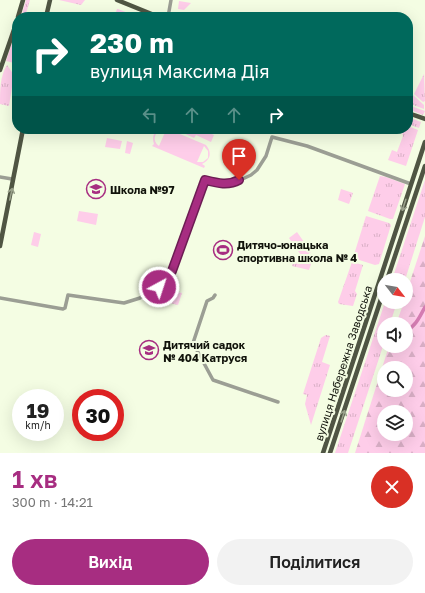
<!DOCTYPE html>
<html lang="uk">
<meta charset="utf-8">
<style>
:root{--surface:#fff;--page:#f2f2f2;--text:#222;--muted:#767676;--accent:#a72d81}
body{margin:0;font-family:"Golos Text",sans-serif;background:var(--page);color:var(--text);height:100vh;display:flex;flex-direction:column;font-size:15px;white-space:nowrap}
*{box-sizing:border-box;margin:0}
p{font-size:13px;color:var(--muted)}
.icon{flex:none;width:22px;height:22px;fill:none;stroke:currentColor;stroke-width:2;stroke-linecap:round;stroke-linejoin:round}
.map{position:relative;height:453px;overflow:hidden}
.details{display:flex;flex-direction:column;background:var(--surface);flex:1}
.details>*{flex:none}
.top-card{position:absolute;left:12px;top:12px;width:401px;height:122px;border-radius:16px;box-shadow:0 4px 16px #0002;background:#00695c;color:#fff;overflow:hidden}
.needle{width:26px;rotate:121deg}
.tools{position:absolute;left:377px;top:273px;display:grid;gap:8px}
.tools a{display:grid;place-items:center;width:36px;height:36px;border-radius:50%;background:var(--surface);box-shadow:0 4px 16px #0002;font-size:20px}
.speed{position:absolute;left:12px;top:389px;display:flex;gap:8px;font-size:20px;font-weight:700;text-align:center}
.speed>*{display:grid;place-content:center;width:52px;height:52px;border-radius:50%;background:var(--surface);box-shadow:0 4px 16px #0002;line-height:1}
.speed small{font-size:10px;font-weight:400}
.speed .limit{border:6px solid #d22;background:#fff;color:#111}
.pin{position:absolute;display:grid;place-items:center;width:34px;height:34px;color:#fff;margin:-41px -17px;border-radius:50% 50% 50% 0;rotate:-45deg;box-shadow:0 0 4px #0007}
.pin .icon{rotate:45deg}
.me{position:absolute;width:44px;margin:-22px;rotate:40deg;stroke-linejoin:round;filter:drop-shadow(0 0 3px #0008)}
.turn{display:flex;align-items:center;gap:14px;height:84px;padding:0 12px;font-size:18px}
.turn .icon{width:52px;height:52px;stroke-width:2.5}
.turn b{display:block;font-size:28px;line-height:34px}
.lanes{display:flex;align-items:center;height:38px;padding:0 12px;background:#0003;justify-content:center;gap:20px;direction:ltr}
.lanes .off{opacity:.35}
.round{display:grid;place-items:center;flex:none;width:42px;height:42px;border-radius:21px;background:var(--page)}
.headline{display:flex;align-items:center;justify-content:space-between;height:68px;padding:0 12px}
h1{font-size:24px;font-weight:600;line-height:30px;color:var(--accent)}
.button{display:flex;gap:8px;margin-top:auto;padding:8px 12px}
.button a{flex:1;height:46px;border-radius:24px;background:var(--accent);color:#fff;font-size:16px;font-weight:600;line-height:46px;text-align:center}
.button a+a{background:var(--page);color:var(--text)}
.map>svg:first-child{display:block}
.grass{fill:url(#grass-tufts)}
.forest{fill:url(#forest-firs);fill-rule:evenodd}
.garden{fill:#fecde9;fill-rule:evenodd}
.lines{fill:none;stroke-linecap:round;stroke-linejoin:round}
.canal{stroke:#d47cb2;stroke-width:3.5}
.minor{stroke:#9b9e94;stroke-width:3.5}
.major{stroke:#4f5543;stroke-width:4.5}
.oneway{stroke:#99a18b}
.route-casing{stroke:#6d1d54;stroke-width:10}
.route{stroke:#a72d81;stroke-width:7}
.labels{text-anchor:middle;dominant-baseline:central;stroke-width:4;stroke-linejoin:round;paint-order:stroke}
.poi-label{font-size:11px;font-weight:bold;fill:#11130b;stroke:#f4fde3;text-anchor:start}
.street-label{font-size:11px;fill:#11130b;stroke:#f4fde3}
</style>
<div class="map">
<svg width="425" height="453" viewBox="0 0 425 453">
<defs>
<pattern id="grass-tufts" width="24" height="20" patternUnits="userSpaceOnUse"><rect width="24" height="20" fill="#fecde9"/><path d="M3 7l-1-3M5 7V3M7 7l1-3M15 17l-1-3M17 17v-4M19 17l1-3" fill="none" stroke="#d9afc6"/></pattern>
<pattern id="forest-firs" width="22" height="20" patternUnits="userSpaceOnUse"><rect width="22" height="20" fill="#fecde9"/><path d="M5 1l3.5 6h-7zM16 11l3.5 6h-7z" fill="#d9afc6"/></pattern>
</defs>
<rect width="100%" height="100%" fill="#f4fde3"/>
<g class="grass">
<polygon points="26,0 30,0 25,17 21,17"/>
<polygon points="59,0 85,0 81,5"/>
<polygon points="179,1 191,3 184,10 178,9"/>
<polygon points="117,9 118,9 138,17 114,17 114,16 115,15"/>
<polygon points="17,28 17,51 14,63 6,61"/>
<path d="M 7,65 L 14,75 L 9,106 L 0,104 C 0,90 0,76 7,65 Z"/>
<polygon points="424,74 425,101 423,102 414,94"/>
<polygon points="413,95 424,105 424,109 408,103"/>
<polygon points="408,105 425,111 423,115 408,109"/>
<polygon points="408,117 421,122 419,128 408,124"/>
<polygon points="408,126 418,130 406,166 388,160 392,150 397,152 403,136 401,129 408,129"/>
<polygon points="380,176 386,177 405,184 393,219 390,219 368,211"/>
<polygon points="425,180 425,217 405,280 392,280"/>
<polygon points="341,189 353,193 349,204 338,200"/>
<polygon points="366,216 389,223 391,225 379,264 375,265 353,258"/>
<polygon points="295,256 312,261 309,270 292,266"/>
<polygon points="352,262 363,265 355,291 357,294 353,306 339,304 338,302"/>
<polygon points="173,291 182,293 178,305 170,303"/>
<polygon points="385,302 397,302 390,324 384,324 384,343 348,453 335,453"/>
<polygon points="326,335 330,336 322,362 330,365 311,425 305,404 307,395 303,394 321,338 324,336"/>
</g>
<path class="forest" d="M 425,236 L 425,453 L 355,453 L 389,346 L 406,346 L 406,324 L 396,324 L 404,302 L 406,302 L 406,294 ZM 384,368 L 406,368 L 406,390 L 384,390 ZM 384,412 L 406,412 L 406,434 L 384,434 Z"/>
<g class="garden">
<path d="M 159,129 L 168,129 L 206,145 C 212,152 211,160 202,164 L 205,166 L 204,168 L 152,146 L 154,144 C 152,137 153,133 159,129 ZM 162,130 L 166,130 L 159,146 C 152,141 154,132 162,130 ZM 204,146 L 208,151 L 208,158 L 203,162 L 197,162 Z"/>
<polygon points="175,129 200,129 214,135 211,142 196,135 194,138"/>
<polygon points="107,138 122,141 120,149 105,147"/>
<polygon points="127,141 133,143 130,154 125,153"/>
<polygon points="79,211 98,214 96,225 77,221"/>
<polygon points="34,232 41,234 38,247 31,245"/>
<polygon points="297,232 311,252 303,258 289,238"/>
</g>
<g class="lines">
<path class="canal" d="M 406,331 C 416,326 420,316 425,307"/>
<g class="minor">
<polyline points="168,17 171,0"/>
<polyline points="0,177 12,179 13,181"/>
<polyline points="215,295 213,298 207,301 193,343 213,380 278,402"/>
<polyline points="0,298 63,309 65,308 68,295 124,303 140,298 159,287 172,271 205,180 227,184 232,184 251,175 257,170 266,156 272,137 307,146 411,184"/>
</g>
<g class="major">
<polyline points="117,0 159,17"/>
<polyline points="18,17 23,0"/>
<polyline points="46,17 50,0"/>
<polyline points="0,70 17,21"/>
<polyline points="408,113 425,119"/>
<polyline points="0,246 23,129"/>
<polyline points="387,280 425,166"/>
<polyline points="323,453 425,142"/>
<polyline points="330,453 384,290"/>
</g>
</g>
<defs><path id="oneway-shaft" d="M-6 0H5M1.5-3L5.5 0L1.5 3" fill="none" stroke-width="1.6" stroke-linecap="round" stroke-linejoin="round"/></defs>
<g class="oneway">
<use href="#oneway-shaft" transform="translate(11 194) rotate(-78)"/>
<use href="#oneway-shaft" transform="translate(404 205) rotate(108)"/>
<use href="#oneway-shaft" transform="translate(343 416) rotate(-72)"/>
</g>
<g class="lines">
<g class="route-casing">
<path id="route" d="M 159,287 L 172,271 L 205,180 C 217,183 228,186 239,180"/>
</g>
<use href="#route" class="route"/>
</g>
<defs>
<g id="school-ring" transform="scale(1)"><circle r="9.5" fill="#f4fde3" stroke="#a72d81" stroke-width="1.5"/><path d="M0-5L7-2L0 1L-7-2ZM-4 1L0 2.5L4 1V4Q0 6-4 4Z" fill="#a72d81"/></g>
<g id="stadium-ring" transform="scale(1)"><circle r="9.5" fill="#f4fde3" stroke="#a72d81" stroke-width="1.5"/><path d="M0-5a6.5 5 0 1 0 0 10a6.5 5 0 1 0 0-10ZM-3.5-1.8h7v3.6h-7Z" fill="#a72d81"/></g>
</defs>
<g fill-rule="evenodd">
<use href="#school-ring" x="96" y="189"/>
<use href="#stadium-ring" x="223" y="250"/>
<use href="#school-ring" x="149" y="350"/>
</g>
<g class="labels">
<g class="poi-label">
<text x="110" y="189">Школа №97</text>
<text x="237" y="244">Дитячо-юнацька<tspan x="237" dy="13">спортивна школа № 4</tspan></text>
<text x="163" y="344">Дитячий садок<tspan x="163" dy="13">№ 404 Катруся</tspan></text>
</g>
<g class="street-label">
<text transform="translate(343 363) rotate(-72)">вулиця Набережна Заводська</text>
</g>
</g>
</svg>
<div class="tools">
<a><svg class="needle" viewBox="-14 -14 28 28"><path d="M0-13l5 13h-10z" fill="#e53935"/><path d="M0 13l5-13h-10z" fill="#767676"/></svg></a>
<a><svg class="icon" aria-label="sound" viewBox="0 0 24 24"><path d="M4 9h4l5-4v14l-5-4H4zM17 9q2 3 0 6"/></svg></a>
<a><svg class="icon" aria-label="search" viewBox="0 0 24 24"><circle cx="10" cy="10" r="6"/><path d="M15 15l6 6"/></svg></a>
<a><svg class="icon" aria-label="layers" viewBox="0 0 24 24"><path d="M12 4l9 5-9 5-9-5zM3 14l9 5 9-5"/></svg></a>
</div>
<div class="speed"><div>19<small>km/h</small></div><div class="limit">30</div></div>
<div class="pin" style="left:239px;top:180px;background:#d93025"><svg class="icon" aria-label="arrive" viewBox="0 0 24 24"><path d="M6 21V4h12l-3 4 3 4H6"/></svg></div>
<svg class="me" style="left:159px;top:287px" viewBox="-20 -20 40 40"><circle r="17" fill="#a72d81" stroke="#fff" stroke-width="3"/><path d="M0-11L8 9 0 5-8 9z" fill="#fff"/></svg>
<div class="top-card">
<div class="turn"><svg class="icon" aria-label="right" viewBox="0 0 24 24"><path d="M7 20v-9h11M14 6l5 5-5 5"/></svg><div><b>230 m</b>вулиця Максима Дія</div></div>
<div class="lanes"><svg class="icon off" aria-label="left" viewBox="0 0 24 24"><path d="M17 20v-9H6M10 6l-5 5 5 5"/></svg><svg class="icon off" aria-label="ahead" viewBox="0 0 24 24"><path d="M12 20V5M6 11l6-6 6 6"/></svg><svg class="icon off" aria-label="ahead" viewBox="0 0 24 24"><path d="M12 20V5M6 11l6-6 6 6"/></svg><svg class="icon" aria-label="right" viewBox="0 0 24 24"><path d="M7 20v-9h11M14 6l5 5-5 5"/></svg></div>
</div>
</div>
<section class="details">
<div class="headline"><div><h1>1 хв</h1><p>300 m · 14:21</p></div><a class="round" style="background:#d93025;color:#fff"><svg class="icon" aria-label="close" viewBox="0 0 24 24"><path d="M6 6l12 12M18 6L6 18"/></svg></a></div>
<div class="button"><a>Вихід</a><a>Поділитися</a></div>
</section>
